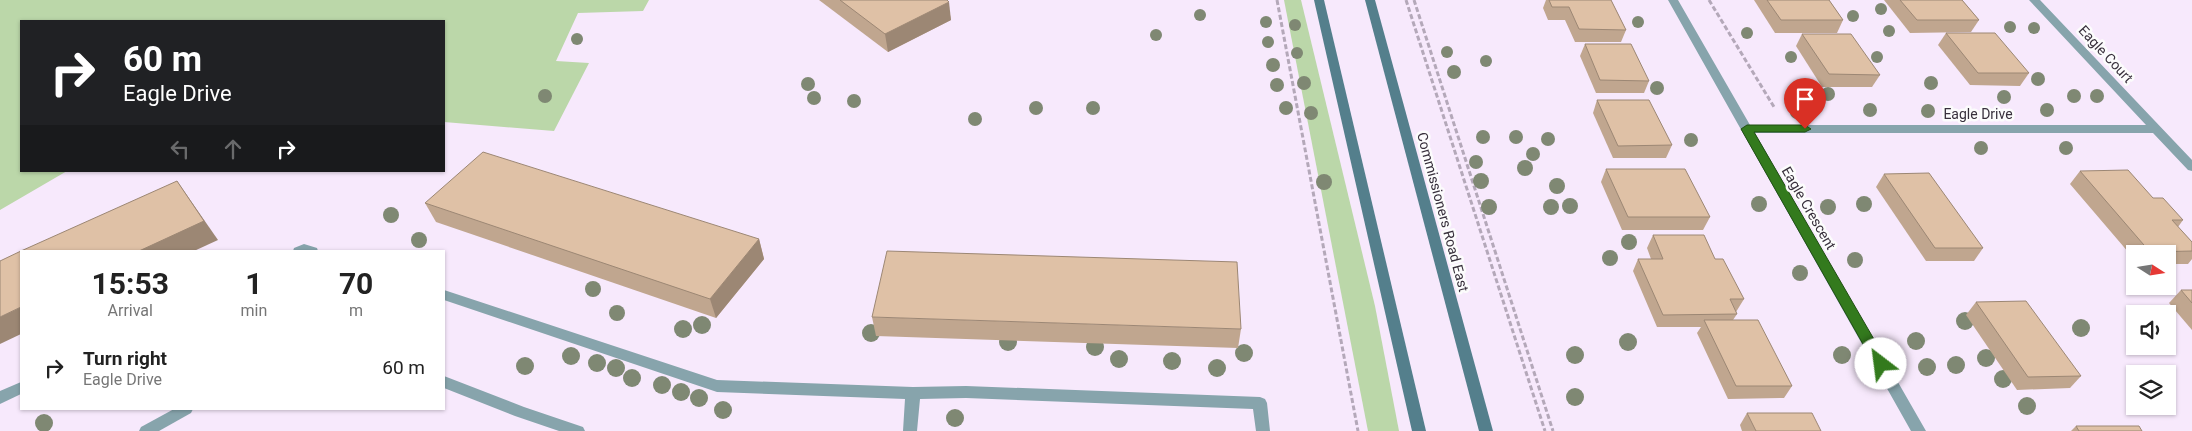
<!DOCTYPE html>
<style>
:root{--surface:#fff;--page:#f6f6f6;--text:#222;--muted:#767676}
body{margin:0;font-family:Roboto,sans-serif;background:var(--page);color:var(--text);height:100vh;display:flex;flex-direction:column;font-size:19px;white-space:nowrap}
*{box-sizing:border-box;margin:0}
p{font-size:16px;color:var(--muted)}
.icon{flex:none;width:28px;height:28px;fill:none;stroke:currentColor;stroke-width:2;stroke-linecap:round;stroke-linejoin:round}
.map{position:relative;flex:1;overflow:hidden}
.drawer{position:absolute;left:20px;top:250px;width:425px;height:160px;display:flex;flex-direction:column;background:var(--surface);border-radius:0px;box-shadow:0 1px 4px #0004}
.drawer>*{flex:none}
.top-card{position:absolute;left:20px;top:20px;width:425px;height:152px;border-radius:0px;box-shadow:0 1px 4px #0004;background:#202124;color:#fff;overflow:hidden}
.needle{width:32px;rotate:102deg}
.fabs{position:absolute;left:2126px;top:245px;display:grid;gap:10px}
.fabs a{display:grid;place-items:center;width:50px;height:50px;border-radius:0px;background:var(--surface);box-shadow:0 1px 4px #0004;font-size:25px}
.pin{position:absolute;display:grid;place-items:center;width:42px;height:42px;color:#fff;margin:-51px -21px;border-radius:50% 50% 50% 0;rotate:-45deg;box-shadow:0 0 5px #0007}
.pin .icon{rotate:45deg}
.me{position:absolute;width:55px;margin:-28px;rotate:330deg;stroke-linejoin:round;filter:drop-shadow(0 0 4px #0008)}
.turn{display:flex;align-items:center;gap:18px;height:105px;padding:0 20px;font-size:22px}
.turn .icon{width:65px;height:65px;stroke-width:2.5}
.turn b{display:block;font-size:35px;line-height:42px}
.lanes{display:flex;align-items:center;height:48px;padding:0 20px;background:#0003;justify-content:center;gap:25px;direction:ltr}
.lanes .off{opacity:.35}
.eta{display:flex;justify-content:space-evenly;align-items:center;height:85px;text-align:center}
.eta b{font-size:30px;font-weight:700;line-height:35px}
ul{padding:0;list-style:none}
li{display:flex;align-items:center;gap:15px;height:65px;padding:0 20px}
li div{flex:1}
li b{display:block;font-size:19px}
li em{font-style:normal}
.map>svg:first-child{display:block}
.green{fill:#bbd7a9}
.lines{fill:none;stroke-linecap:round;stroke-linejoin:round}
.path{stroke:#b4a8b9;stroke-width:3;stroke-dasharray:5 2.5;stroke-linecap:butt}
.lane{fill:#87a4ac;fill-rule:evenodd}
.street{fill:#87a4ac;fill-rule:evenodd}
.secondary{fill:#547f8c;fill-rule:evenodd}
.tree{fill:#7f8873}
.wall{fill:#c0a68f}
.shaded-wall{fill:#9c8774}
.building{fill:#dfc1a6;stroke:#9c8774}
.route{fill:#337a1d;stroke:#214f13}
.labels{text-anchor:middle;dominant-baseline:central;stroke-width:5;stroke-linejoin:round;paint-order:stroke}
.street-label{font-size:14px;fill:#38303c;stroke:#fcfcfc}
</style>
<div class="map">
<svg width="2192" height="431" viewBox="0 0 2192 431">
<rect width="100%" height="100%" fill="#f7e9fc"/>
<g class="green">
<polygon points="0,0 649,0 643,11 578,13 556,61 589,63 554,131 444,122 444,21 21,21 21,171 67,171 0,210"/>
<polygon points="1284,0 1301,0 1375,306 1399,431 1368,431"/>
</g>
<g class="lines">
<g class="path">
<polyline points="1277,0 1358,431"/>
<polyline points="1406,0 1545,431"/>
<polyline points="1414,0 1553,431"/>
<polyline points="1709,0 1774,107"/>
</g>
<g class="lane">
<polygon points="304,244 317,248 318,251 293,251 294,248"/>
<polygon points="444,290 717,380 913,387 966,386 1260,397 1265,399 1267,403 1270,431 1256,431 1253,409 966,398 920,399 917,431 903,431 905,399 717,392 444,300"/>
<polygon points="444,376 524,407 583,427 585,431 559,431 515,416 444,388"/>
<polygon points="21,382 21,394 0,404 0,391"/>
<polygon points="174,409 193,409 191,413 159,431 139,431 141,427"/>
</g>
<polygon class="street" points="1668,0 1678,0 1750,125 2146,125 2029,0 2040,0 2192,160 2192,171 2188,170 2153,133 1755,133 1926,431 1911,431"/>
<g class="secondary">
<polygon points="1314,0 1324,0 1426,431 1412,431"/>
<polygon points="1365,0 1375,0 1493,431 1479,431"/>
</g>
</g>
<g class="tree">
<circle cx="1881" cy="9" r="6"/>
<circle cx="1200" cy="15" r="6"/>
<circle cx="1853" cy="16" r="6"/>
<circle cx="1266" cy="22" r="6"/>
<circle cx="1638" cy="22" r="6"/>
<circle cx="1295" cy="25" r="6"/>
<circle cx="2010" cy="27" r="6"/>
<circle cx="2034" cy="28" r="6"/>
<circle cx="1889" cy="31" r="6"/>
<circle cx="1747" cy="33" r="6"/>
<circle cx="1156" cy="35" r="6"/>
<circle cx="577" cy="39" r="6"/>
<circle cx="1268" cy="42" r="6"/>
<circle cx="1447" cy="52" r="6"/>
<circle cx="1297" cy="53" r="6"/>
<circle cx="1791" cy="57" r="6"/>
<circle cx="1877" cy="57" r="6"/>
<circle cx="1486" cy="61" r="6"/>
<circle cx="1273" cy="65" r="7"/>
<circle cx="1454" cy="72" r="7"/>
<circle cx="2038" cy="79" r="7"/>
<circle cx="1304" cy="83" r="7"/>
<circle cx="1931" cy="83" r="7"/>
<circle cx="808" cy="84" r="7"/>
<circle cx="1277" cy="85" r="7"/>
<circle cx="1657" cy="88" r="7"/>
<circle cx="1828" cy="94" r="7"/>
<circle cx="545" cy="96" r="7"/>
<circle cx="2074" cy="96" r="7"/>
<circle cx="2097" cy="96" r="7"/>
<circle cx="2004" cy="97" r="7"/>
<circle cx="814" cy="98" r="7"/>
<circle cx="854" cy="101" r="7"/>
<circle cx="1036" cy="108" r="7"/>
<circle cx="1093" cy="108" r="7"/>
<circle cx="1286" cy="108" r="7"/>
<circle cx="1870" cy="110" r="7"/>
<circle cx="2047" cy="110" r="7"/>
<circle cx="1928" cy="111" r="7"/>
<circle cx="1797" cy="112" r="7"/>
<circle cx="1311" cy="113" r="7"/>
<circle cx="975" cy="119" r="7"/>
<circle cx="1483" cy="137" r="7"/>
<circle cx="1516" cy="137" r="7"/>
<circle cx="1548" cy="139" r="7"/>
<circle cx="1691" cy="140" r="7"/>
<circle cx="1981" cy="148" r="7"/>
<circle cx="2066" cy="148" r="7"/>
<circle cx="1533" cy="154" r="7"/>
<circle cx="1476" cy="162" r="7"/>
<circle cx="1525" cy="168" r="8"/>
<circle cx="1481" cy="181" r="8"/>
<circle cx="1324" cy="182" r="8"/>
<circle cx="1557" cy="186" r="8"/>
<circle cx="1759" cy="204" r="8"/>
<circle cx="1864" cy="204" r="8"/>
<circle cx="1570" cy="206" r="8"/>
<circle cx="1489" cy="207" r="8"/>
<circle cx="1551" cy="207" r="8"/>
<circle cx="1828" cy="207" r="8"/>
<circle cx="391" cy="215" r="8"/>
<circle cx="419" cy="240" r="8"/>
<circle cx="1629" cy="242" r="8"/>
<circle cx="1610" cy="258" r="8"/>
<circle cx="1855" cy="260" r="8"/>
<circle cx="1800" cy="273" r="8"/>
<circle cx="593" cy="289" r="8"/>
<circle cx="617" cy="313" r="8"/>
<circle cx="1965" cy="321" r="9"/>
<circle cx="702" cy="325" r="9"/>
<circle cx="2081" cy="328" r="9"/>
<circle cx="683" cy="329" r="9"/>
<circle cx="871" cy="333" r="9"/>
<circle cx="1916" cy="341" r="9"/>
<circle cx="1008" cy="342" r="9"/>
<circle cx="1628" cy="342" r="9"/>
<circle cx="1095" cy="347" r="9"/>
<circle cx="1244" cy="353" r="9"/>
<circle cx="1575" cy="355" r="9"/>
<circle cx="1842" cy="355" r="9"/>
<circle cx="571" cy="356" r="9"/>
<circle cx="1986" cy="358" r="9"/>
<circle cx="1119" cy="359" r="9"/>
<circle cx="1172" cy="361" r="9"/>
<circle cx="597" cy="363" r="9"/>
<circle cx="1956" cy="365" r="9"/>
<circle cx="525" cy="366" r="9"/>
<circle cx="1927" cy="367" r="9"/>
<circle cx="616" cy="368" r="9"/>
<circle cx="1217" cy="368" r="9"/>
<circle cx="632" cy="378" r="9"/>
<circle cx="2003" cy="379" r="9"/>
<circle cx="662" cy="385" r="9"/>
<circle cx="681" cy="392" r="9"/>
<circle cx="1575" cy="397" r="9"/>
<circle cx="699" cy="398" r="9"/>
<circle cx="2027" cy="406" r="9"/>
<circle cx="723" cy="410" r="9"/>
<circle cx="955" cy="418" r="9"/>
<circle cx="44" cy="423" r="9"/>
</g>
<g class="wall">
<polygon points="819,0 947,0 951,20 888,52"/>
<polygon points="1546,0 1611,0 1626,30 1621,42 1575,42 1565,20 1548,20 1543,8"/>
<polygon points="1754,0 1829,0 1843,20 1837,33 1775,33"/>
<polygon points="1884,0 1962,0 1979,20 1971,32 1910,33"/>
<polygon points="1946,33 2029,73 2020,86 1970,85 1938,45"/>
<polygon points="1802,34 1880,75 1872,87 1822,87 1796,46"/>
<polygon points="1585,44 1649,81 1644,93 1596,93 1580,56"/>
<polygon points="1597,100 1672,145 1666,158 1613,158 1593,113"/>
<polygon points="1606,169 1710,217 1703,230 1622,230 1601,182"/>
<polygon points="2080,171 2153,198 2183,220 2178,227 2192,242 2192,259 2188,264 2168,264 2168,254 2135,254 2135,260 2070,184"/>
<polygon points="1884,174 1983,248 1974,261 1926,261 1876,187"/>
<polygon points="425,203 759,239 764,259 716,318 436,222"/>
<polygon points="1653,235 1715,259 1744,299 1736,312 1737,314 1733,320 1792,386 1784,398 1728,399 1697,333 1701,327 1657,327 1633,271 1638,259 1651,259 1647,248"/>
<polygon points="2181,290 2192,290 2192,330 2169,303"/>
<polygon points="1976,302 2081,376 2070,388 2017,390 1966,315"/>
<polygon points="872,317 1241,329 1238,348 876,336"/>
<polygon points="1747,413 1821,431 1742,431 1740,425"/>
<polygon points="2076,426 2142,431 2071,431"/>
</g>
<g class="shaded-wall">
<polygon points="949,2 951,20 888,52 885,34"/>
<polygon points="177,181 218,240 194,251 139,251"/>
<polygon points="759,239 764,259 716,318 710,299"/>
<polygon points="21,307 21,334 0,344 0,317"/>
</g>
<g class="building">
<polygon points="840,0 947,0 949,2 885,34"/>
<polygon points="1549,0 1611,0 1626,30 1579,29 1569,7 1552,7"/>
<polygon points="1767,0 1829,0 1843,20 1781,20"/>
<polygon points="1900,0 1962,0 1979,20 1917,20"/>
<polygon points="1946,33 1995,33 2029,73 1978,73"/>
<polygon points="1802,34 1851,34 1880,75 1829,74"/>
<polygon points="1585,44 1631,44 1649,81 1600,80"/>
<polygon points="1597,100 1649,100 1672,145 1618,146"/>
<polygon points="483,152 759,239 710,299 425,203"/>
<polygon points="1606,169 1685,169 1710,217 1628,217"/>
<polygon points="2128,170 2153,198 2163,198 2183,220 2172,220 2192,242 2192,251 2150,252 2080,171"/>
<polygon points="1929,173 1983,248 1935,248 1884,174"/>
<polygon points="177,181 204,221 139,251 21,251"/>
<polygon points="1653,235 1704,235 1715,259 1723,259 1744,299 1730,299 1737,314 1663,315 1638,259 1663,259"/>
<polygon points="21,251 21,307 0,317 0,261"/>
<polygon points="887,251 1237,262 1241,329 872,317"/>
<polygon points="2181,290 2192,290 2192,303"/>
<polygon points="2026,301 2081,376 2028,377 1976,302"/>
<polygon points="1704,320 1758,320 1792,386 1736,386"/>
<polygon points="1747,413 1812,413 1821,431 1756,431"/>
<polygon points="2076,426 2139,426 2142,431 2079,431"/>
</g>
<polygon class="route" points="1747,125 1805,125 1811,129 1805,132 1754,132 1886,360 1887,364 1886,367 1876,367 1741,129"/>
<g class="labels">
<g class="street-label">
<text transform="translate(2106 54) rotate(47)">Eagle Court</text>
<text x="1978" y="114">Eagle Drive</text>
<text transform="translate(1809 208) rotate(60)">Eagle Crescent</text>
<text transform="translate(1443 212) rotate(75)">Commissioners Road East</text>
</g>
</g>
</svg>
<div class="fabs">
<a><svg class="needle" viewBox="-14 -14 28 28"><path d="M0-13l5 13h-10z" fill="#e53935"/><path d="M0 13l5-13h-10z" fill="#767676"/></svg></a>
<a><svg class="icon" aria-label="sound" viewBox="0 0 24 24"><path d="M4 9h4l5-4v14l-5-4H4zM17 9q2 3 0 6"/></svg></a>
<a><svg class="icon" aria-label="layers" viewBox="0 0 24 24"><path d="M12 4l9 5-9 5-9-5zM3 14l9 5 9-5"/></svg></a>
</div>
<div class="pin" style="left:1805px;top:129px;background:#d93025"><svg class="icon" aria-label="arrive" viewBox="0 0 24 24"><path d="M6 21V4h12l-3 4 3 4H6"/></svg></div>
<svg class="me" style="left:1881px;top:364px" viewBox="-20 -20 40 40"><circle r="19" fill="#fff"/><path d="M0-13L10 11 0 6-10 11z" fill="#337a1d"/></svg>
<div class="top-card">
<div class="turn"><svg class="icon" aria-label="right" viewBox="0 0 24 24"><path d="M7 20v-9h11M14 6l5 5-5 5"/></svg><div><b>60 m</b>Eagle Drive</div></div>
<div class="lanes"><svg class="icon off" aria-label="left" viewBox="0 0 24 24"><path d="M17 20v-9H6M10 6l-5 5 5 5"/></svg><svg class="icon off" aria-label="ahead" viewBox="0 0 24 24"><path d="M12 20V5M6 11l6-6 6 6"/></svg><svg class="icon" aria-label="right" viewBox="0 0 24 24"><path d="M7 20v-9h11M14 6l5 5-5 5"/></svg></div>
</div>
<section class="drawer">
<div class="eta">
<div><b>15:53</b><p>Arrival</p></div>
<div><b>1</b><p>min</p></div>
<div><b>70</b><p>m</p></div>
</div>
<ul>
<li><svg class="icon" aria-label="right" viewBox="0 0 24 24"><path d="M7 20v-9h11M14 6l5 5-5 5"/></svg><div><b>Turn right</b><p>Eagle Drive</p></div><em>60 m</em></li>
</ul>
</section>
</div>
